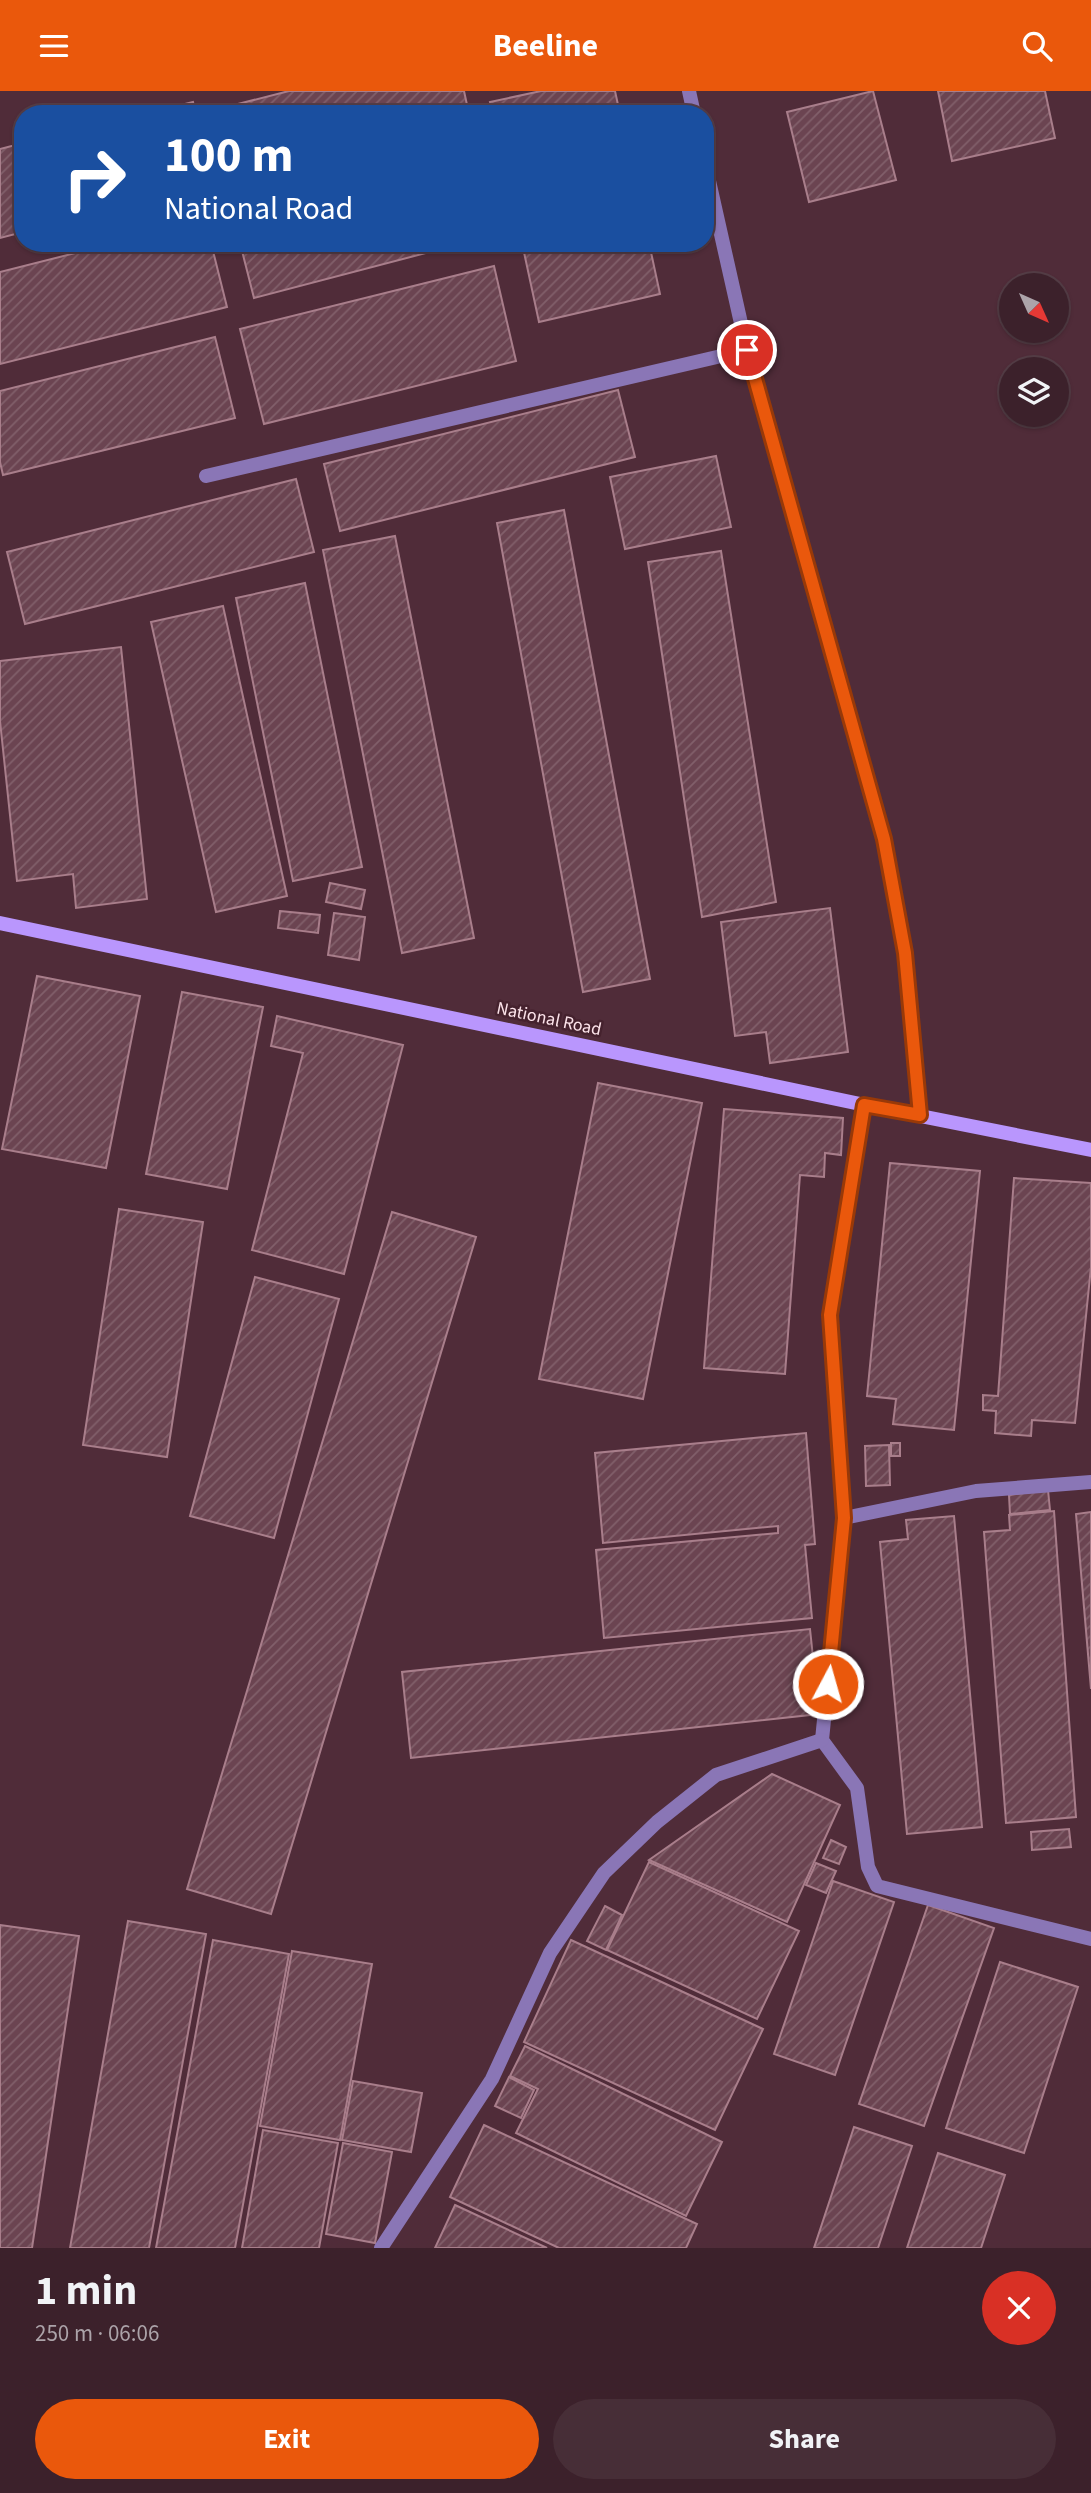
<!DOCTYPE html>
<meta charset="utf-8">
<style>
:root{--surface:#3c212b;--page:#472e37;--text:#f1f3f6;--muted:#aca3a9;--line:#553e47;--accent:#ea580c}
body{margin:0;font-family:"Source Sans 3",sans-serif;background:var(--page);color:var(--text);height:100vh;display:flex;flex-direction:column;font-size:26px;white-space:nowrap}
*{box-sizing:border-box;margin:0}
p{font-size:23px;color:var(--muted)}
.icon{flex:none;width:38px;height:38px;fill:none;stroke:currentColor;stroke-width:2;stroke-linecap:round;stroke-linejoin:round}
.map{position:relative;height:2157px;overflow:hidden}
.details{display:flex;flex-direction:column;background:var(--surface);flex:1}
.details>*{flex:none}
.banner{position:absolute;left:14px;top:14px;width:700px;height:147px;border-radius:28px;box-shadow:0 2px 5px #0004,0 0 0 2px var(--line);background:#1a4fa0;color:#fff;overflow:hidden}
.needle{width:46px;rotate:135deg}
.fabs{position:absolute;left:999px;top:182px;display:grid;gap:14px}
.fabs a{display:grid;place-items:center;width:70px;height:70px;border-radius:50%;background:var(--surface);box-shadow:0 2px 5px #0004,0 0 0 2px var(--line);font-size:35px}
.pin{position:absolute;display:grid;place-items:center;width:60px;height:60px;color:#fff;margin:-30px;border:4px solid #fff;border-radius:50%;box-shadow:0 2px 7px #0007}
.me{position:absolute;width:77px;margin:-38px;rotate:6deg;stroke-linejoin:round;filter:drop-shadow(0 0 5px #0008)}
.turn{display:flex;align-items:center;gap:24px;height:147px;padding:0 35px;font-size:32px}
.turn .icon{width:91px;height:91px;stroke-width:2.5}
.turn b{display:block;font-size:49px;line-height:60px}
.round{display:grid;place-items:center;flex:none;width:74px;height:74px;border-radius:37px;background:var(--page)}
.overview{display:flex;align-items:center;justify-content:space-between;height:119px;padding:0 35px}
h1{font-size:42px;font-weight:700;line-height:52px}
.cta{display:flex;gap:14px;margin-top:auto;padding:14px 35px}
.cta a{flex:1;height:80px;border-radius:42px;background:var(--accent);color:#fff;font-size:28px;font-weight:700;line-height:80px;text-align:center}
.cta a+a{background:var(--page);color:var(--text)}
header{display:flex;justify-content:space-between;align-items:center;height:91px;padding:0 35px;background:var(--accent);color:#fff;font-size:32px;font-weight:700}
.map>svg:first-child{display:block}
.building{fill:url(#building-hatch);stroke:#a97e8b;stroke-width:2}
.lines{fill:none;stroke-linecap:round;stroke-linejoin:round}
.service{stroke:#8a76b6;stroke-width:14}
.secondary{stroke:#b996fd;stroke-width:14}
.route-casing{stroke:#983908;stroke-width:18}
.route{stroke:#ea580c;stroke-width:12}
.labels{text-anchor:middle;dominant-baseline:central;stroke-width:5;stroke-linejoin:round;paint-order:stroke}
.street-label{font-size:18px;fill:#fbe2e9;stroke:#45222e}
</style>
<header><svg class="icon" aria-label="menu" viewBox="0 0 24 24"><path d="M4 6h16M4 12h16M4 18h16"/></svg>Beeline<svg class="icon" aria-label="search" viewBox="0 0 24 24"><circle cx="10" cy="10" r="6"/><path d="M15 15l6 6"/></svg></header>
<div class="map">
<svg width="1091" height="2157" viewBox="0 0 1091 2157">
<defs>
<pattern id="building-hatch" width="6" height="6" patternUnits="userSpaceOnUse" patternTransform="scale(1.75)"><rect width="6" height="6" fill="#6b4451"/><path d="M-1 1l2-2M0 6l6-6M5 7l2-2" fill="none" stroke="#815f6a"/></pattern>
</defs>
<rect width="100%" height="100%" fill="#502c39"/>
<g class="building">
<polygon points="289,0 464,0 469,23 236,23 234,14"/>
<polygon points="541,0 615,0 620,23 493,23 490,11"/>
<polygon points="873,0 896,89 809,111 787,21"/>
<polygon points="938,0 1045,0 1055,47 952,70"/>
<polygon points="193,11 196,23 145,23"/>
<polygon points="23,52 23,141 0,147 0,58"/>
<polygon points="115,152 211,152 227,216 0,273 0,181"/>
<polygon points="240,152 464,152 254,207"/>
<polygon points="522,152 649,152 660,203 539,231"/>
<polygon points="494,175 516,270 264,333 240,238"/>
<polygon points="215,246 235,327 3,384 0,371 0,300"/>
<polygon points="618,299 635,366 340,440 324,373"/>
<polygon points="716,365 731,436 625,458 610,386"/>
<polygon points="296,388 314,461 25,533 7,461"/>
<polygon points="564,419 650,888 583,901 497,432"/>
<polygon points="395,445 474,847 402,862 323,459"/>
<polygon points="721,460 776,811 702,826 648,471"/>
<polygon points="305,492 362,776 293,790 236,507"/>
<polygon points="223,515 287,805 216,821 151,531"/>
<polygon points="121,556 147,808 76,817 73,783 17,790 0,630 0,570"/>
<polygon points="330,792 365,799 361,818 326,811"/>
<polygon points="830,817 848,961 770,972 766,941 735,945 721,831"/>
<polygon points="280,820 320,824 318,842 278,837"/>
<polygon points="334,822 365,826 359,869 328,864"/>
<polygon points="37,885 140,905 106,1077 2,1058"/>
<polygon points="182,901 263,916 227,1098 146,1083"/>
<polygon points="277,925 403,954 344,1183 252,1159 303,962 271,955"/>
<polygon points="598,992 702,1012 643,1308 539,1288"/>
<polygon points="724,1018 843,1027 841,1064 825,1062 824,1086 800,1084 785,1283 704,1277"/>
<polygon points="890,1072 980,1080 954,1339 893,1333 896,1308 867,1305"/>
<polygon points="1014,1087 1091,1092 1091,1176 1075,1332 1032,1329 1031,1345 995,1342 996,1320 983,1319 983,1304 998,1305"/>
<polygon points="119,1118 203,1131 167,1366 83,1354"/>
<polygon points="392,1121 476,1146 271,1823 187,1798"/>
<polygon points="255,1186 339,1208 274,1447 190,1425"/>
<polygon points="806,1342 815,1453 805,1454 812,1527 604,1547 596,1459 778,1442 778,1435 603,1452 595,1362"/>
<rect x="891" y="1352" width="9" height="13"/>
<polygon points="889,1354 890,1394 866,1395 865,1355"/>
<polygon points="1048,1399 1050,1419 1010,1423 1009,1404"/>
<polygon points="1054,1420 1076,1726 1006,1732 984,1441 1010,1439 1009,1424"/>
<polygon points="1091,1421 1091,1598 1076,1423"/>
<polygon points="954,1425 982,1736 907,1743 880,1451 908,1448 906,1429"/>
<polygon points="810,1538 819,1623 411,1667 402,1581"/>
<polygon points="772,1683 840,1714 787,1831 649,1769"/>
<polygon points="1069,1738 1071,1756 1032,1759 1031,1741"/>
<polygon points="831,1749 846,1756 839,1773 823,1767"/>
<polygon points="649,1771 799,1840 757,1928 607,1859"/>
<polygon points="816,1772 836,1780 826,1802 806,1794"/>
<polygon points="833,1790 894,1811 835,1984 774,1963"/>
<polygon points="928,1814 994,1837 924,2035 859,2013"/>
<polygon points="605,1815 622,1824 606,1859 587,1850"/>
<polygon points="128,1830 206,1843 149,2157 70,2157"/>
<polygon points="0,1834 79,1845 32,2157 0,2157"/>
<polygon points="213,1849 289,1863 235,2157 156,2157"/>
<polygon points="571,1849 763,1938 715,2039 524,1951"/>
<polygon points="292,1860 372,1873 340,2049 260,2035"/>
<polygon points="1000,1871 1078,1896 1024,2062 946,2037"/>
<polygon points="525,1955 722,2051 686,2125 516,2042 538,1998 510,1985"/>
<polygon points="509,1986 534,1999 521,2027 495,2015"/>
<polygon points="353,1990 422,2002 411,2061 342,2049"/>
<polygon points="484,2034 697,2133 686,2157 559,2157 450,2106"/>
<polygon points="854,2036 912,2055 878,2157 814,2157"/>
<polygon points="263,2039 338,2052 319,2157 242,2157"/>
<polygon points="343,2052 392,2061 375,2152 326,2143"/>
<polygon points="938,2062 1005,2084 981,2157 907,2157"/>
<polygon points="455,2114 547,2157 435,2157"/>
</g>
<g class="lines">
<g class="service">
<polyline points="689,0 694,23"/>
<polyline points="705,72 747,259 884,749 905,862 920,1024"/>
<polyline points="206,385 747,259"/>
<polyline points="865,1014 830,1224 844,1427 822,1649 857,1697 868,1776 877,1795 1091,1848"/>
<polyline points="844,1427 976,1400 1091,1391"/>
<polyline points="381,2157 492,1988 550,1862 604,1782 657,1731 716,1684 822,1649"/>
</g>
<polyline class="secondary" points="0,832 865,1014 1091,1059"/>
</g>
<g class="lines">
<g class="route-casing">
<polyline id="route" points="747,259 884,748 905,862 920,1024 864,1014 830,1224 844,1427 828,1593"/>
</g>
<use href="#route" class="route"/>
</g>
<g class="labels">
<g class="street-label">
<text transform="translate(549 928) rotate(12)">National Road</text>
</g>
</g>
</svg>
<div class="fabs">
<a><svg class="needle" viewBox="-14 -14 28 28"><path d="M0-13l5 13h-10z" fill="#e53935"/><path d="M0 13l5-13h-10z" fill="#aca3a9"/></svg></a>
<a><svg class="icon" aria-label="layers" viewBox="0 0 24 24"><path d="M12 4l9 5-9 5-9-5zM3 14l9 5 9-5"/></svg></a>
</div>
<div class="pin" style="left:747px;top:259px;background:#d93025"><svg class="icon" aria-label="arrive" viewBox="0 0 24 24"><path d="M6 21V4h12l-3 4 3 4H6"/></svg></div>
<svg class="me" style="left:828px;top:1593px" viewBox="-20 -20 40 40"><circle r="17" fill="#ea580c" stroke="#fff" stroke-width="3"/><path d="M0-11L8 9 0 5-8 9z" fill="#fff"/></svg>
<div class="banner">
<div class="turn"><svg class="icon" aria-label="right" viewBox="0 0 24 24"><path d="M7 20v-9h11M14 6l5 5-5 5"/></svg><div><b>100 m</b>National Road</div></div>
</div>
</div>
<section class="details">
<div class="overview"><div><h1>1 min</h1><p>250 m · 06:06</p></div><a class="round" style="background:#d93025;color:#fff"><svg class="icon" aria-label="close" viewBox="0 0 24 24"><path d="M6 6l12 12M18 6L6 18"/></svg></a></div>
<div class="cta"><a>Exit</a><a>Share</a></div>
</section>
